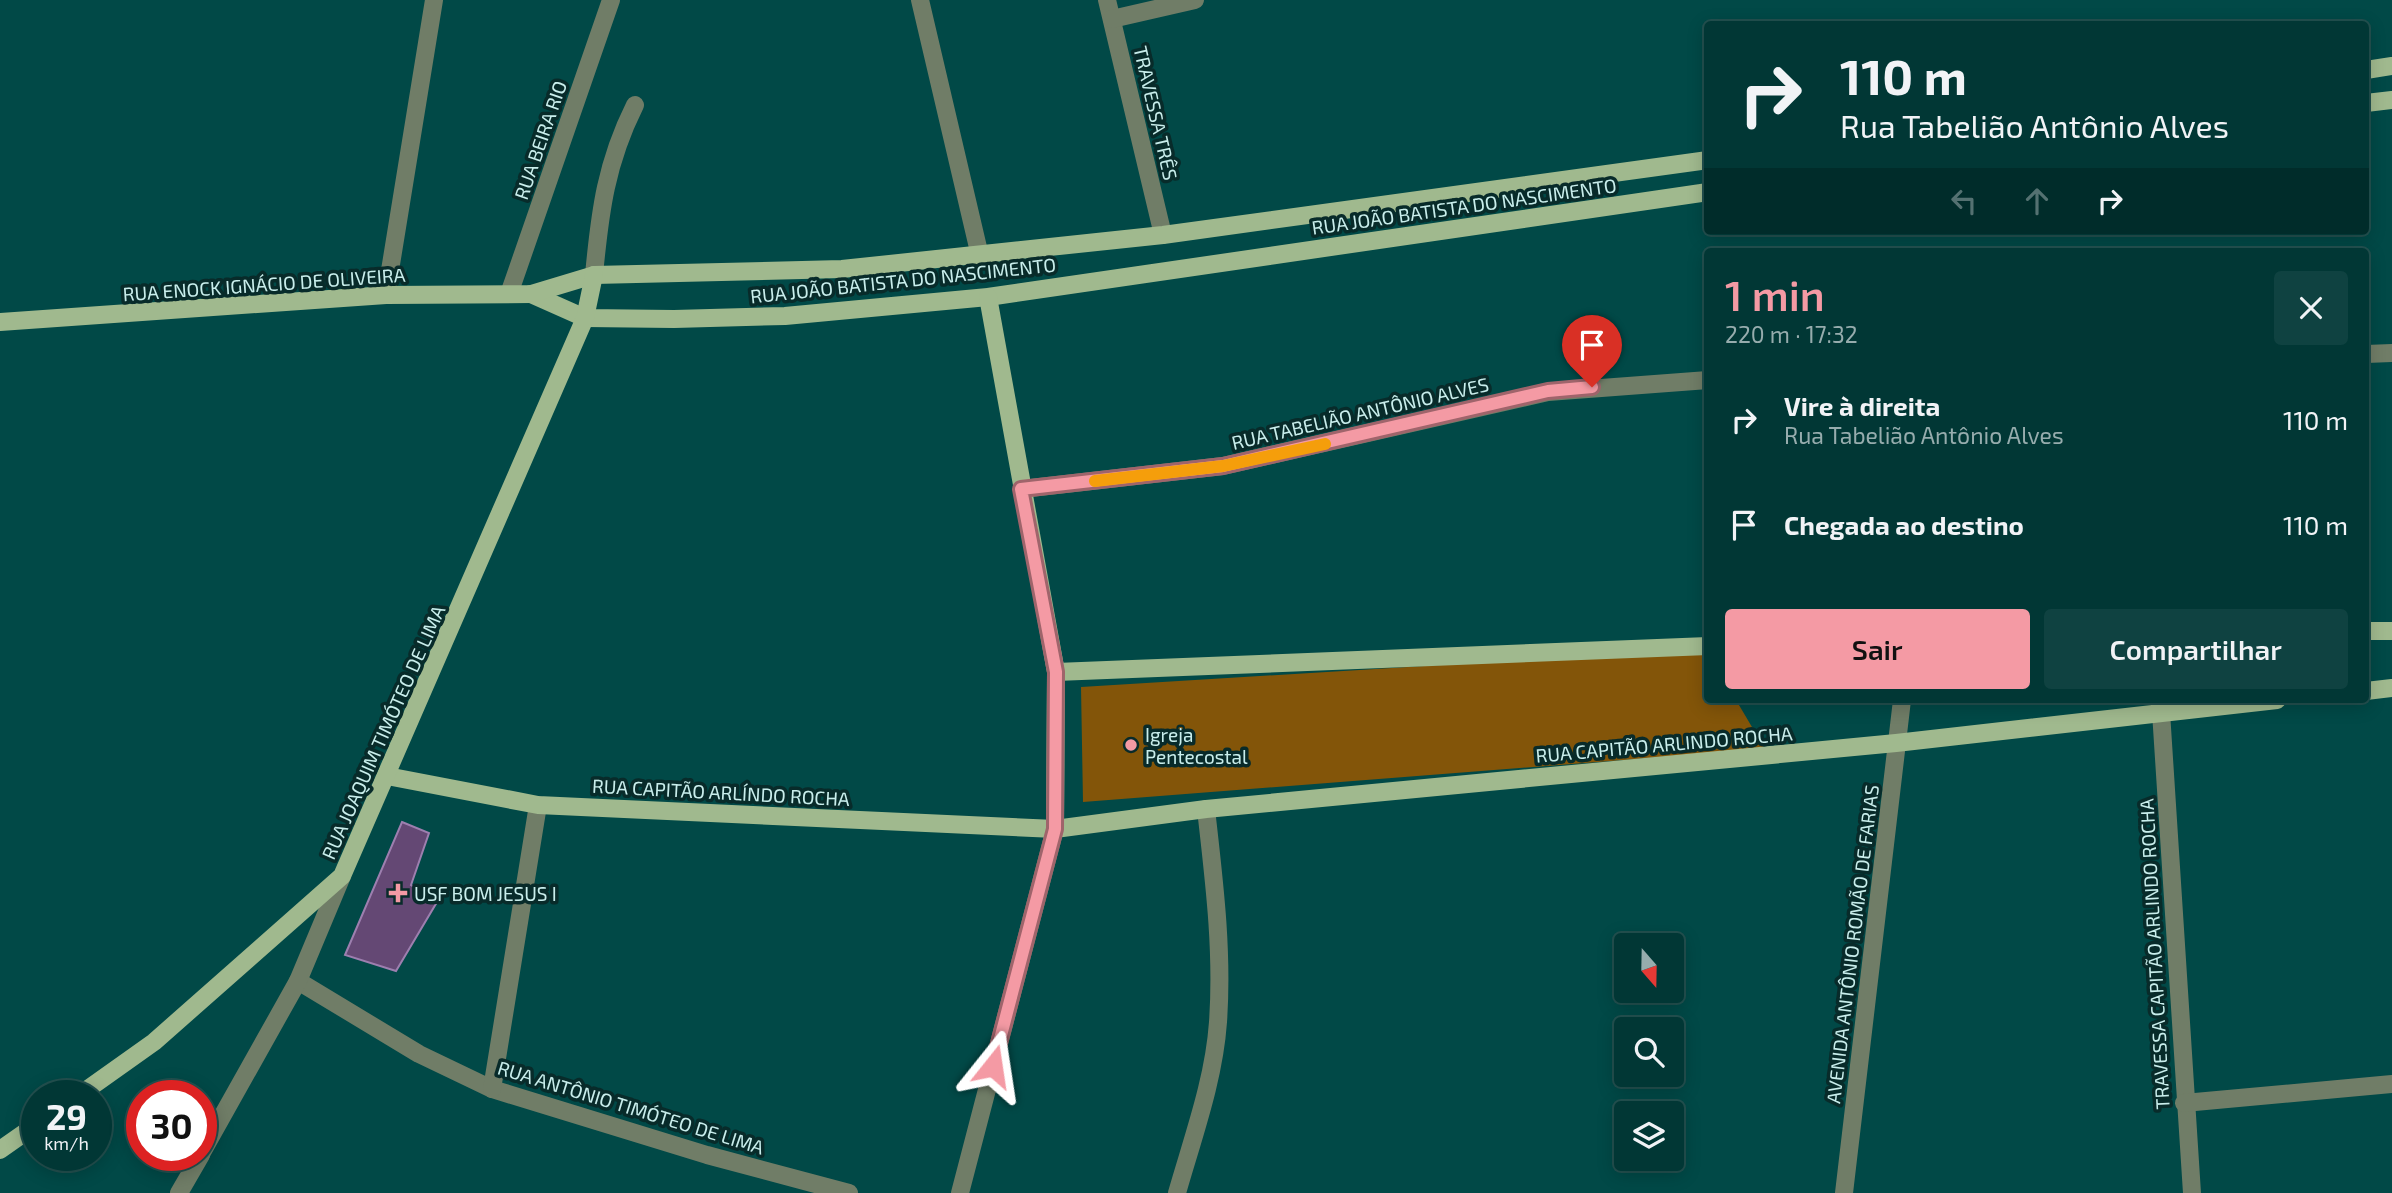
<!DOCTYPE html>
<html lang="pt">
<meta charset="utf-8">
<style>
:root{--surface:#013735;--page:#0f4241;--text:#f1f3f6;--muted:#96acad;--line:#235150;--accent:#f49aa4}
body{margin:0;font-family:"Exo 2",sans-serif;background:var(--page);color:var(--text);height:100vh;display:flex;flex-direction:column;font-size:26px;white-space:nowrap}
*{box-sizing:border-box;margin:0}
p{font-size:23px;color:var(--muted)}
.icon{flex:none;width:38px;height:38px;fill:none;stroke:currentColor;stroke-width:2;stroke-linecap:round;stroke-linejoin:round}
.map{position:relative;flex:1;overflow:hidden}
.side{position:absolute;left:1704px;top:248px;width:665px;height:455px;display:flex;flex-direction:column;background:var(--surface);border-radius:7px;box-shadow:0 4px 18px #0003,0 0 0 2px var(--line)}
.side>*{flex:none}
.banner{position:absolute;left:1704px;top:21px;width:665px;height:214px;border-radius:7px;box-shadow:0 4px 18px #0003,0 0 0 2px var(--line);background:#013735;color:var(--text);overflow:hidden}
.needle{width:46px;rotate:160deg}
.buttons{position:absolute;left:1614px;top:933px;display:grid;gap:14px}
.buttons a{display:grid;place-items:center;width:70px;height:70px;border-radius:7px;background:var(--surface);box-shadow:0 4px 18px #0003,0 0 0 2px var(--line);font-size:35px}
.speed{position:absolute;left:21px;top:1080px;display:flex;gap:14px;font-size:35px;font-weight:700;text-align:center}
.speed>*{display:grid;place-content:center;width:91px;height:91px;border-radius:50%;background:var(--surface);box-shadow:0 4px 18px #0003,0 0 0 2px var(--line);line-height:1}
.speed small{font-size:18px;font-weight:400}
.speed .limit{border:10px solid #d22;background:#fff;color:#111}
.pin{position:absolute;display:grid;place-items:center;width:60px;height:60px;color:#fff;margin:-72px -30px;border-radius:50% 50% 50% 0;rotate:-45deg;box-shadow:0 0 7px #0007}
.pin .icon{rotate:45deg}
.me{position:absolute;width:77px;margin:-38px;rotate:15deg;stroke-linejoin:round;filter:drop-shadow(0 0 5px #0008)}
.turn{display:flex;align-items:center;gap:24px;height:147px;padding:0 21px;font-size:32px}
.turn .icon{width:91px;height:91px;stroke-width:2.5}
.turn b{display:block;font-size:49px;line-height:60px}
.lanes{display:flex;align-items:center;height:66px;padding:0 21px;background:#0003;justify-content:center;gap:35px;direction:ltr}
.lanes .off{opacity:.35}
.round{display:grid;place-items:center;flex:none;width:74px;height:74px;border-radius:7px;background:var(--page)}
.summary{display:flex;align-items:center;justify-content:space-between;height:119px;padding:0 21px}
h1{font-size:42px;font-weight:600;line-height:52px;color:var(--accent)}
.cta{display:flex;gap:14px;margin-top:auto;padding:14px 21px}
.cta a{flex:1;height:80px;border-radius:7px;background:var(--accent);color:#111;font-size:28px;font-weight:600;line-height:80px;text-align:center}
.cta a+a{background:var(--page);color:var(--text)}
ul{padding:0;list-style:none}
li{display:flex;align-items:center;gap:21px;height:105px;padding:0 21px}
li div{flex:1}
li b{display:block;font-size:26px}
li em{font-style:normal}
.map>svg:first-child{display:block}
.green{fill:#835509}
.building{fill:#644874;stroke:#9d7faf;stroke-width:2}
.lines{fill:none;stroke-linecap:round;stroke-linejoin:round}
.minor{stroke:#707d67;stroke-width:18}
.major{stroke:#a0b98e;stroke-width:18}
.route-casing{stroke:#9f646b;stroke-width:18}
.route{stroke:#f49aa4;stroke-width:12}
.slow{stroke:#f59e0b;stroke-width:12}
.poi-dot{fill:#f49aa4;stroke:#082b2a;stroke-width:2.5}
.labels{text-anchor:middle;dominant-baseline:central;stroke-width:7;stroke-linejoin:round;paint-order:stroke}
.street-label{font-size:19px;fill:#c9eeec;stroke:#082b2a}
.poi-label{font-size:19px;fill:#c9eeec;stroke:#082b2a;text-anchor:start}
</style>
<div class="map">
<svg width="2392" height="1193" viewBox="0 0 2392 1193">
<rect width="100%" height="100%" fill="#014947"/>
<polygon class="green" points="1688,650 1708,654 1708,700 1736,700 1765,749 1083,802 1081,687"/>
<polygon class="building" points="402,822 429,833 411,885 437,902 396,971 345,955"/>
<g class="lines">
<g class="minor">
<polyline points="920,0 980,256"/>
<polyline points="1107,0 1163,235"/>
<polyline points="1112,19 1195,0"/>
<path d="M 594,275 C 600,211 606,163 635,105"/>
<polyline points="509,294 611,0"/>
<polyline points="386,295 434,0"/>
<polyline points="2366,354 2392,353"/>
<polyline points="1022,489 1223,466 1548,392 1708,380"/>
<polyline points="2161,712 2192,1193"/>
<polyline points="298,981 419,1054 492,1089 707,1155 849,1193"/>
<polyline points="492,1089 538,805"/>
<polyline points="2184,1103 2392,1084"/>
<polyline points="201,1154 298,981 342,876"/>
<polyline points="179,1193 201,1155"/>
<polyline points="960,1193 1055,829"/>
<path d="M 1177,1193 C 1193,1137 1214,1080 1218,1022 C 1223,950 1214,880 1206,809"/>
<polyline points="1844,1193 1902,700"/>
</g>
<g class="major">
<polyline points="2366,70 2392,66"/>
<polyline points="2366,103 2392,100"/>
<polyline points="531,294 585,318 674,319 785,316 988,297 1708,192"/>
<polyline points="988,297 1056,672 1055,829"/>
<polyline points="0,322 386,295 531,294 594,275 842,269 1163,235 1708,160"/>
<polyline points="2366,631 2392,631"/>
<polyline points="1056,672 1708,646"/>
<polyline points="2366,691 2392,688"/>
<polyline points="387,776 538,805 1055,829 1206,809 1896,743 2277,700"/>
<polyline points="78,1096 154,1042 342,876 585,318 594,275"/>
<polyline points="0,1150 37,1124"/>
</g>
</g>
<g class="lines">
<g class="route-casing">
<polyline id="route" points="993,1066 1055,829 1056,672 1021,489 1223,466 1548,391 1592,387"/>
</g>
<use href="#route" class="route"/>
<polyline class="slow" points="1095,481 1223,466 1325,444"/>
</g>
<g class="poi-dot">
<circle cx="1131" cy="745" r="7"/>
<path d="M394.5 882.5h7v7h7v7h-7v7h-7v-7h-7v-7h7z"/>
</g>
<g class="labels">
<g class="street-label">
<text transform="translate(1156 113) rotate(77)">TRAVESSA TRÊS</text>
<text transform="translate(540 140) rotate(-71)">RUA BEIRA RIO</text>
<text transform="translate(1464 206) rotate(-8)">RUA JOÃO BATISTA DO NASCIMENTO</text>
<text transform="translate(903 280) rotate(-6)">RUA JOÃO BATISTA DO NASCIMENTO</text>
<text transform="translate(264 284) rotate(-4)">RUA ENOCK IGNÁCIO DE OLIVEIRA</text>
<text transform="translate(1360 413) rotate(-13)">RUA TABELIÃO ANTÔNIO ALVES</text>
<text transform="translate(383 732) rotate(-66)">RUA JOAQUIM TIMÓTEO DE LIMA</text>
<text transform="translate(1664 744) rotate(-5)">RUA CAPITÃO ARLINDO ROCHA</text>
<text transform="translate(721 792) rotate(3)">RUA CAPITÃO ARLÍNDO ROCHA</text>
<text transform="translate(1852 944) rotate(-83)">AVENIDA ANTÔNIO ROMÃO DE FARIAS</text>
<text transform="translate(2154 954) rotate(-93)">TRAVESSA CAPITÃO ARLINDO ROCHA</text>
<text transform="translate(631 1107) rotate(17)">RUA ANTÔNIO TIMÓTEO DE LIMA</text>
</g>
<g class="poi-label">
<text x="1145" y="734">Igreja<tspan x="1145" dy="22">Pentecostal</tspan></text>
<text x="414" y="893">USF BOM JESUS I</text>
</g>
</g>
</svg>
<div class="buttons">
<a><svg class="needle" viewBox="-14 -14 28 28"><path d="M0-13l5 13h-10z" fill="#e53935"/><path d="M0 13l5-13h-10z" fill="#96acad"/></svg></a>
<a><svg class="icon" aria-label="search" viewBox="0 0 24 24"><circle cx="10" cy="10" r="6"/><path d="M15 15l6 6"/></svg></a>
<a><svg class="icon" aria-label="layers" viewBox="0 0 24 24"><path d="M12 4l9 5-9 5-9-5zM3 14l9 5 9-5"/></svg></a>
</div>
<div class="speed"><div>29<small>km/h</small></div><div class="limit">30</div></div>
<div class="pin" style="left:1592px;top:387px;background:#d93025"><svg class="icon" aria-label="arrive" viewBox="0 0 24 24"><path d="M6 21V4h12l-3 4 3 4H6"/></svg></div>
<svg class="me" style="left:993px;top:1066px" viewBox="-20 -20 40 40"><path d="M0-17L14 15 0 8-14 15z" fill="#f49aa4" stroke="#fff" stroke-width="4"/></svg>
<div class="banner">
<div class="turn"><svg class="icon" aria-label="right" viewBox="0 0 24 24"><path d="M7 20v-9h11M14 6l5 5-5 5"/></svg><div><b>110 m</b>Rua Tabelião Antônio Alves</div></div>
<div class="lanes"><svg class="icon off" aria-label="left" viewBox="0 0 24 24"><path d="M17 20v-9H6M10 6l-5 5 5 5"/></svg><svg class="icon off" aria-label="ahead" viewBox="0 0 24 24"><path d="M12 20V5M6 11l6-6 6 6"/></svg><svg class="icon" aria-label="right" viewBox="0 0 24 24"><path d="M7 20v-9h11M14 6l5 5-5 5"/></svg></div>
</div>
<section class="side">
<div class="summary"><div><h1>1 min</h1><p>220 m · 17:32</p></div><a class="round"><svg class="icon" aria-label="close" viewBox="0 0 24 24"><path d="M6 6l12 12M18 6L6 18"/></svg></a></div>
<ul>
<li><svg class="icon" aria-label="right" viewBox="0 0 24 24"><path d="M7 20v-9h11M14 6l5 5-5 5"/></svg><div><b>Vire à direita</b><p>Rua Tabelião Antônio Alves</p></div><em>110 m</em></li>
<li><svg class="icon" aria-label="arrive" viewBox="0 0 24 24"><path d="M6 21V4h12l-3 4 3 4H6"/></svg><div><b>Chegada ao destino</b></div><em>110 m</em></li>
</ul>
<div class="cta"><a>Sair</a><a>Compartilhar</a></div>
</section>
</div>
